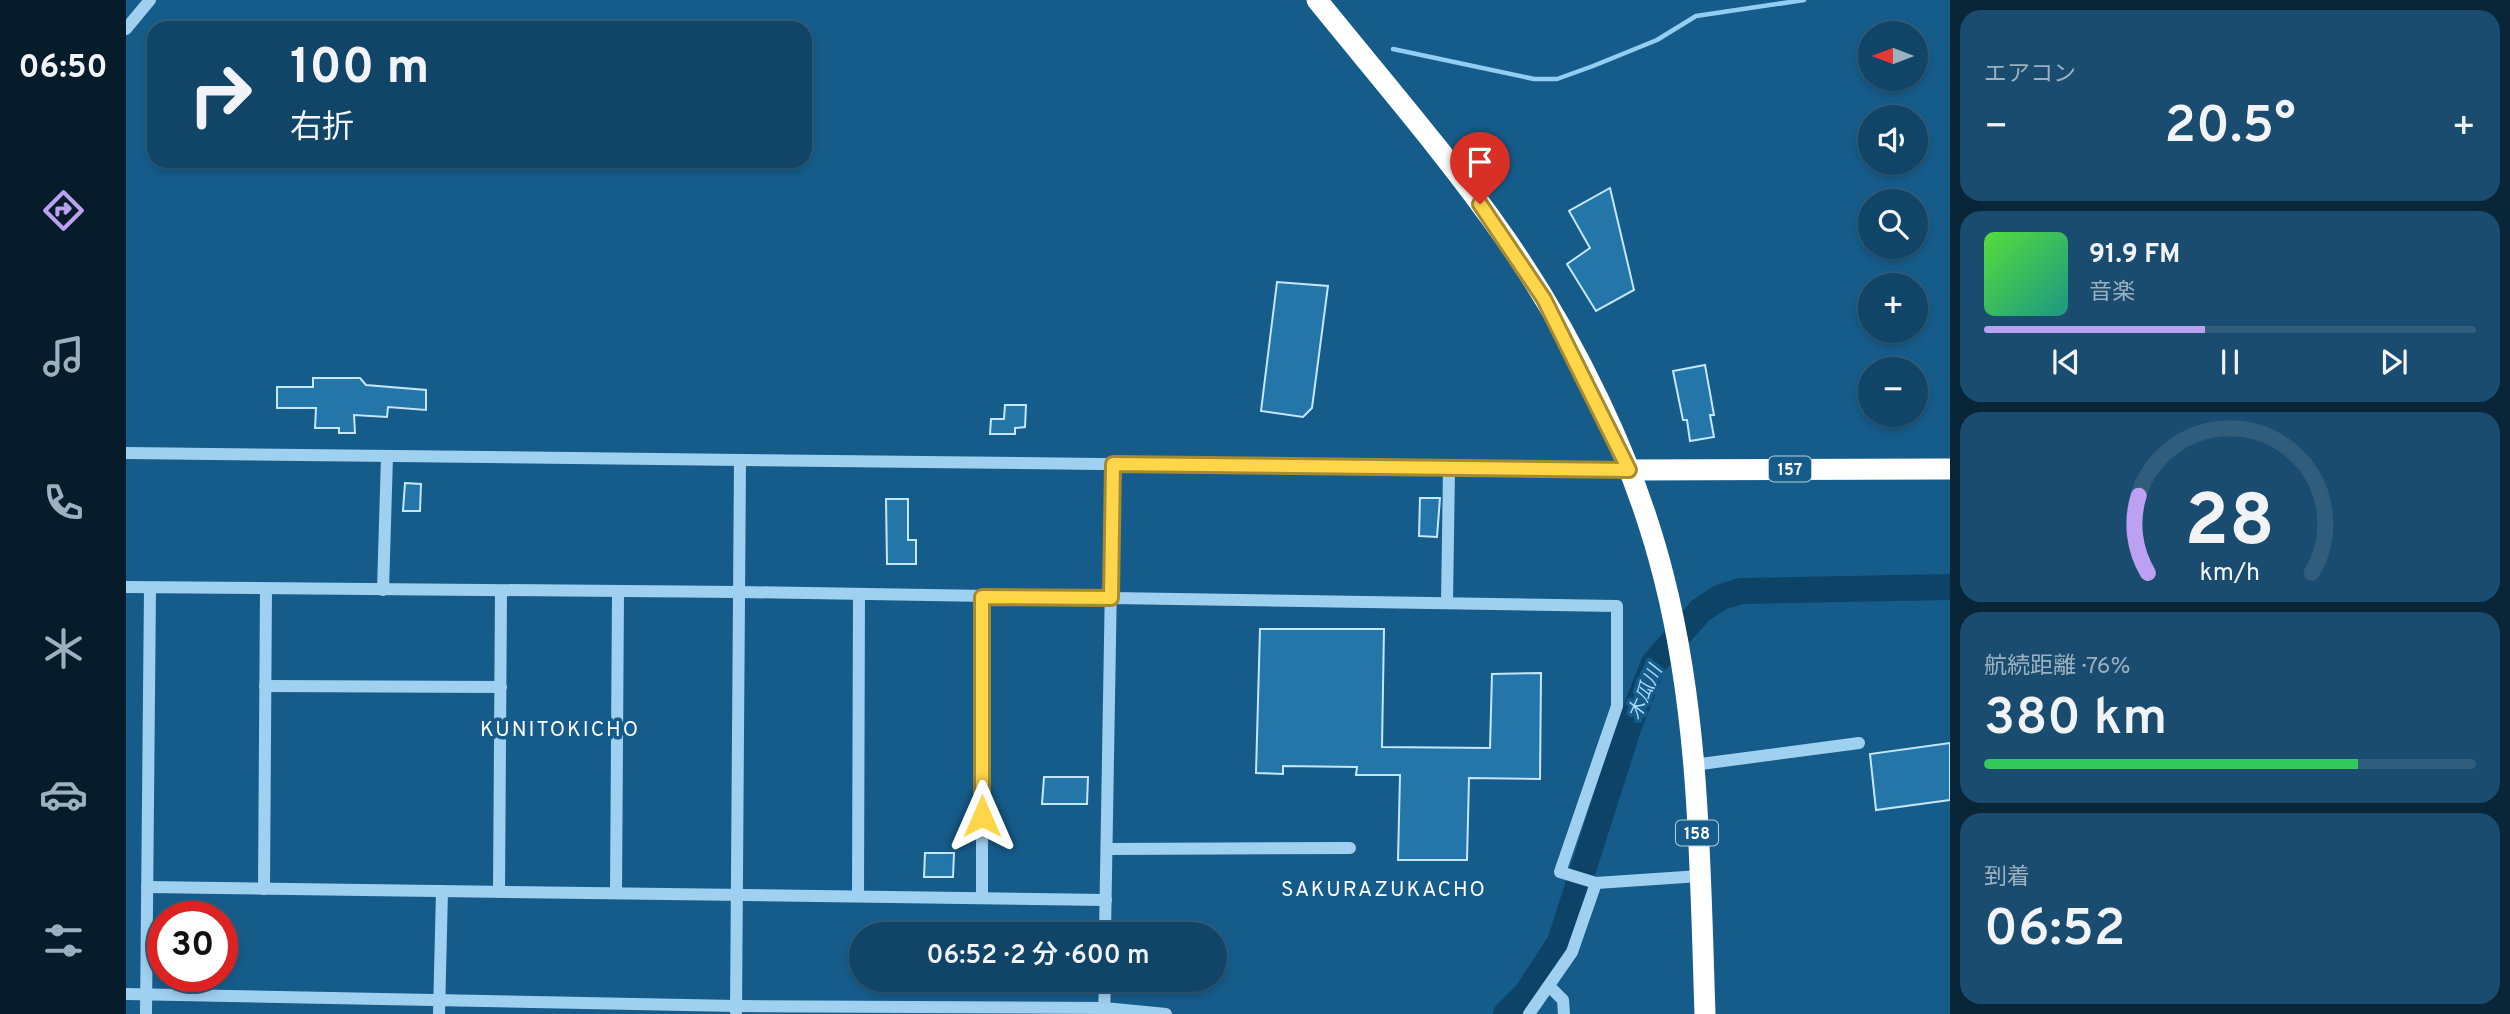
<!DOCTYPE html>
<html lang="ja">
<head>
<meta charset="utf-8">
<style>
  :root { --surface:#104568; --page:#194c6e; --text:#f1f3f6; --muted:#9cb1c0; --line:#305d7c; --accent:#bca0f2 }
  body { margin:0; font-family:Overpass,"Noto Sans JP",sans-serif; background:var(--page); color:var(--text); height:100vh; display:flex; flex-direction:column; font-size:26px; white-space:nowrap }
  * { box-sizing:border-box; margin:0 }
  p { font-size:23px; color:var(--muted) }
  .icon { flex:none; width:38px; height:38px; fill:none; stroke:currentColor; stroke-width:2; stroke-linecap:round; stroke-linejoin:round }
  .map { position:relative; flex:1; overflow:hidden }
  .details { display:flex; flex-direction:column; gap:10px; padding:10px; background:#092639; width:560px }
  .details>* { flex:none }
  .hud { position:absolute; left:21px; top:21px; width:665px; height:147px; border-radius:21px; box-shadow:0 4px 10px #0003,0 0 0 2px var(--line); background:#104568; color:var(--text); overflow:hidden }
  .needle { width:46px; rotate:270deg }
  .tools { position:absolute; left:1732px; top:21px; display:grid; gap:14px }
  .tools a { display:grid; place-items:center; width:70px; height:70px; border-radius:50%; background:var(--surface); box-shadow:0 4px 10px #0003,0 0 0 2px var(--line); font-size:35px }
  .speed { position:absolute; left:21px; top:901px; display:flex; gap:14px; font-size:35px; font-weight:700; text-align:center }
  .speed>* { display:grid; place-content:center; width:91px; height:91px; border-radius:50%; background:var(--surface); box-shadow:0 4px 10px #0003,0 0 0 2px var(--line); line-height:1 }
  .speed .limit { border:10px solid #d22; background:#fff; color:#111 }
  .pin { position:absolute; display:grid; place-items:center; width:60px; height:60px; color:#fff; margin:-72px -30px; border-radius:50% 50% 50% 0; rotate:-45deg; box-shadow:0 0 7px #0007 }
  .pin .icon { rotate:45deg }
  .me { position:absolute; width:77px; margin:-38px; rotate:0deg; stroke-linejoin:round; filter:drop-shadow(0 0 5px #0008) }
  .turn { display:flex; align-items:center; gap:24px; height:147px; padding:0 28px; font-size:32px }
  .turn .icon { width:91px; height:91px; stroke-width:2.5 }
  .turn b { display:block; font-size:49px; line-height:60px }
  .big { font-size:52px; font-weight:600; line-height:1.1 }
  .details .widget { flex:1; display:flex; flex-direction:column; justify-content:center; gap:10px; min-width:0; padding:0 24px; border-radius:21px; background:var(--page) }
  .details .dial { align-items:center; gap:0 }
  .dial svg { height:182px; overflow:visible; fill:none; stroke:var(--line); stroke-width:7; stroke-linecap:round; text-anchor:middle }
  .dial text { fill:var(--text); stroke:none }
  .song { display:flex; align-items:center; gap:21px }
  .cover { width:84px; height:84px; border-radius:10px; background:linear-gradient(135deg,hsl(110 70% 55%),hsl(170 70% 35%)) }
  .played { height:7px; border-radius:4px; background:linear-gradient(90deg,var(--accent) 45%,var(--line) 45%) }
  .keys { display:flex; justify-content:space-around; direction:ltr }
  .heat { display:flex; justify-content:space-between; align-items:center; font-size:38px; direction:ltr }
  .charge { height:10px; border-radius:5px; background:linear-gradient(90deg,#34c759 76%,var(--line) 0) }
  .trip { position:absolute; left:723px; top:922px; width:378px; height:70px; border-radius:35px; background:var(--surface); box-shadow:0 4px 10px #0003,0 0 0 2px var(--line); font-weight:600; line-height:70px; text-align:center }
  main { display:flex; flex:1; min-height:0 }
  .tabs { display:flex; flex-direction:column; width:126px; justify-content:space-around; align-items:center; background:#061c2a; color:var(--muted) }
  .tabs .icon { width:49px; height:49px }
  .tabs .on { color:var(--accent) }
  .tabs b { font-size:32px; color:var(--text) }
  .map>svg:first-child { display:block }
</style>
</head>
<body>
<main>
<nav class="tabs">
<b>06:50</b>
<svg class="icon on" aria-label="directions" viewBox="0 0 24 24"><path d="M12 3l9 9-9 9-9-9zM9 14v-3h6M13 9l2 2-2 2"/></svg>
<svg class="icon" aria-label="music" viewBox="0 0 24 24"><path d="M9 18V5l10-2v13"/><circle cx="6" cy="18" r="3"/><circle cx="16" cy="16" r="3"/></svg>
<svg class="icon" aria-label="phone" viewBox="0 0 24 24"><path d="M5 4h4l2 5-3 2q2 4 5 5l2-3 5 2v4C11 20 4 13 5 4z"/></svg>
<svg class="icon" aria-label="climate" viewBox="0 0 24 24"><path d="M12 3v18M4 7l16 10M4 17L20 7"/></svg>
<svg class="icon" aria-label="car" viewBox="0 0 24 24"><path d="M5 17H2v-5l4-1 3-4h7l3 4 3 1v5h-3M9 17h6M6 11h13"/><circle cx="7" cy="17" r="2"/><circle cx="17" cy="17" r="2"/></svg>
<svg class="icon" aria-label="filters" viewBox="0 0 24 24"><path d="M4 7h16M4 17h16"/><circle cx="9" cy="7" r="2"/><circle cx="15" cy="17" r="2"/></svg>
</nav>
<div class="map">
<svg width="1824" height="1014" viewBox="0 0 1824 1014">
  <rect width="100%" height="100%" fill="#165c8b"/>
  <g fill="none" stroke-linecap="round" stroke-linejoin="round">
    <!-- stream -->
    <path stroke="#91cef2" stroke-width="4.5" d="M1267,49L1408,79H1431L1467,66L1531,40L1570,16L1678,0"/>
    <!-- river -->
    <path stroke="#0e4368" stroke-width="26" d="M1380,1014L1401,993L1434,942L1503,726L1528,663L1575,610L1595,597L1615,591L1824,587"/>
  </g>
  <!-- building -->
  <g fill="#2476a9" stroke="#c5e6fb" stroke-width="2">
    <path d="M1484,188L1508,290L1470,311L1441,264L1464,248L1443,211Z"/>
    <path d="M1151,282L1202,286L1186,408L1177,417L1135,411Z"/>
    <path d="M1579,365L1588,415H1584L1588,437L1564,441L1561,420H1557L1547,371Z"/>
    <path d="M187,378H234L240,385L300,390V410L262,407L261,417L228,415L229,433H213V428H189L190,408H151V387H187Z"/>
    <path d="M879,405H900L899,427L889,428V434H864L865,419H878Z"/>
    <path d="M279,483L295,484L294,511H277Z"/>
    <path d="M1294,498H1314L1311,537L1293,536Z"/>
    <path d="M760,499H782V540H790V564H761Z"/>
    <path d="M1134,629H1258L1256,747L1364,748L1366,674L1415,673L1414,779L1343,778L1341,860H1272L1274,775H1230L1231,767L1157,766V774L1130,773Z"/>
    <path d="M1824,743V800L1750,810L1744,754Z"/>
    <path d="M918,777H962L961,804H916Z"/>
    <path d="M799,853H828L827,877H798Z"/>
  </g>
  <g fill="none" stroke-linecap="round" stroke-linejoin="round">
    <!-- minor -->
    <g stroke="#9fd0ef" stroke-width="12">
      <path d="M0,29L24,0"/>
      <path d="M0,453L1504,470"/>
      <path d="M0,587L613,592L1491,606V706L1434,872L1470,883L1574,876"/>
      <path d="M257,590L261,456"/>
      <path d="M856,597V898"/>
      <path d="M1321,603L1323,468"/>
      <path d="M139,686L375,687"/>
      <path d="M1567,765L1733,743"/>
      <path d="M981,849L1224,848"/>
      <path d="M21,887L980,900"/>
      <path d="M138,889L140,589"/>
      <path d="M373,892L375,592"/>
      <path d="M490,893L492,592"/>
      <path d="M732,896L733,595"/>
      <path d="M979,934L987,464"/>
      <path d="M1424,987L1437,1000L1438,1014"/>
      <path d="M0,994L610,1006L978,1008L1040,1014"/>
      <path d="M610,1012L614,460"/>
      <path d="M20,1014L24,588"/>
      <path d="M313,1014L316,891"/>
      <path d="M978,1014L979,980"/>
      <path d="M1403,1014L1446,952L1470,883"/>
    </g>
    <!-- highway -->
    <g stroke="#fff" stroke-width="21">
      <path d="M1191,0C1254,78 1321,155 1379,238C1448,337 1509,461 1538,578C1574,719 1574,869 1579,1014"/>
      <path d="M1504,470L1824,469"/>
    </g>
  </g>
  <g fill="none" stroke-linecap="round" stroke-linejoin="round">
    <!-- route casing -->
    <g stroke="#a68a30" stroke-width="18">
      <path id="route" d="M856,816V597L985,598L987,464L1503,470L1418,299L1354,204"/>
    </g>
    <!-- route -->
    <use href="#route" stroke="#ffd54a" stroke-width="12"/>
  </g>
  <g text-anchor="middle" stroke-width="7" stroke-linejoin="round" paint-order="stroke">
    <!-- shield labels -->
    <g fill="#165c8b" stroke="#b9cedc" stroke-width="2">
      <rect x="1643" y="456.5" width="42" height="25" rx="5"/>
      <rect x="1550" y="820.5" width="42" height="25" rx="5"/>
    </g>
    <g font-size="16" font-weight="bold" fill="#fff">
      <text x="1664" y="475">157</text>
      <text x="1571" y="839">158</text>
    </g>
    <!-- water labels -->
    <g font-size="19" font-style="italic" fill="#aadaf6" stroke="#165c8b">
      <text transform="translate(1518 692) rotate(-66)" y="7">木瓜川</text>
    </g>
    <!-- quarter labels -->
    <g font-size="21" letter-spacing="2" fill="#fff" stroke="#165c8b">
      <text x="434" y="736">KUNITOKICHO</text>
      <text x="1258" y="896">SAKURAZUKACHO</text>
    </g>
  </g>
</svg>
<div class="tools">
<a><svg class="needle" viewBox="-14 -14 28 28"><path d="M0-13l5 13h-10z" fill="#e53935"/><path d="M0 13l5-13h-10z" fill="#9cb1c0"/></svg></a>
<a><svg class="icon" aria-label="sound" viewBox="0 0 24 24"><path d="M4 9h4l5-4v14l-5-4H4zM17 9q2 3 0 6"/></svg></a>
<a><svg class="icon" aria-label="search" viewBox="0 0 24 24"><circle cx="10" cy="10" r="6"/><path d="M15 15l6 6"/></svg></a>
<a>+</a>
<a>−</a>
</div>
<div class="speed"><div class="limit">30</div></div>
<div class="pin" style="left:1354px;top:204px;background:#d93025"><svg class="icon" aria-label="arrive" viewBox="0 0 24 24"><path d="M6 21V4h12l-3 4 3 4H6"/></svg></div>
<svg class="me" style="left:856px;top:816px" viewBox="-20 -20 40 40"><path d="M0-17L14 15 0 8-14 15z" fill="#ffd54a" stroke="#fff" stroke-width="4"/></svg>
<div class="trip">06:52 · 2 分 · 600 m</div>
<div class="hud">
<div class="turn"><svg class="icon" aria-label="right" viewBox="0 0 24 24"><path d="M7 20v-9h11M14 6l5 5-5 5"/></svg><div><b>100 m</b>右折</div></div>
</div>
</div>
<section class="details">
<div class="widget"><p>エアコン</p>
<div class="heat"><a>−</a><b class="big">20.5°</b><a>+</a></div>
</div>
<div class="widget">
<div class="song"><i class="cover"></i><div><b>91.9 FM</b><p>音楽</p></div></div>
<div class="played"></div>
<div class="keys"><svg class="icon" aria-label="previous" viewBox="0 0 24 24"><path d="M18 5L8 12l10 7zM5 5v14"/></svg><svg class="icon" aria-label="pause" viewBox="0 0 24 24"><path d="M8 5v14M16 5v14"/></svg><svg class="icon" aria-label="next" viewBox="0 0 24 24"><path d="M6 5l10 7-10 7zM19 5v14"/></svg></div>
</div>
<div class="widget dial"><svg viewBox="0 0 100 80">
<path d="M14 69A42 42 0 1 1 86 69"/>
<path d="M14 69A42 42 0 0 1 10 35" stroke="#bca0f2"/>
<text x="50" y="56" font-size="32" font-weight="700">28</text>
<text x="50" y="72" font-size="11">km/h</text>
</svg></div>
<div class="widget"><p>航続距離 · 76%</p><b class="big">380 km</b><div class="charge"></div></div>
<div class="widget"><p>到着</p><b class="big">06:52</b></div>
</section>
</main>
</body>
</html>
